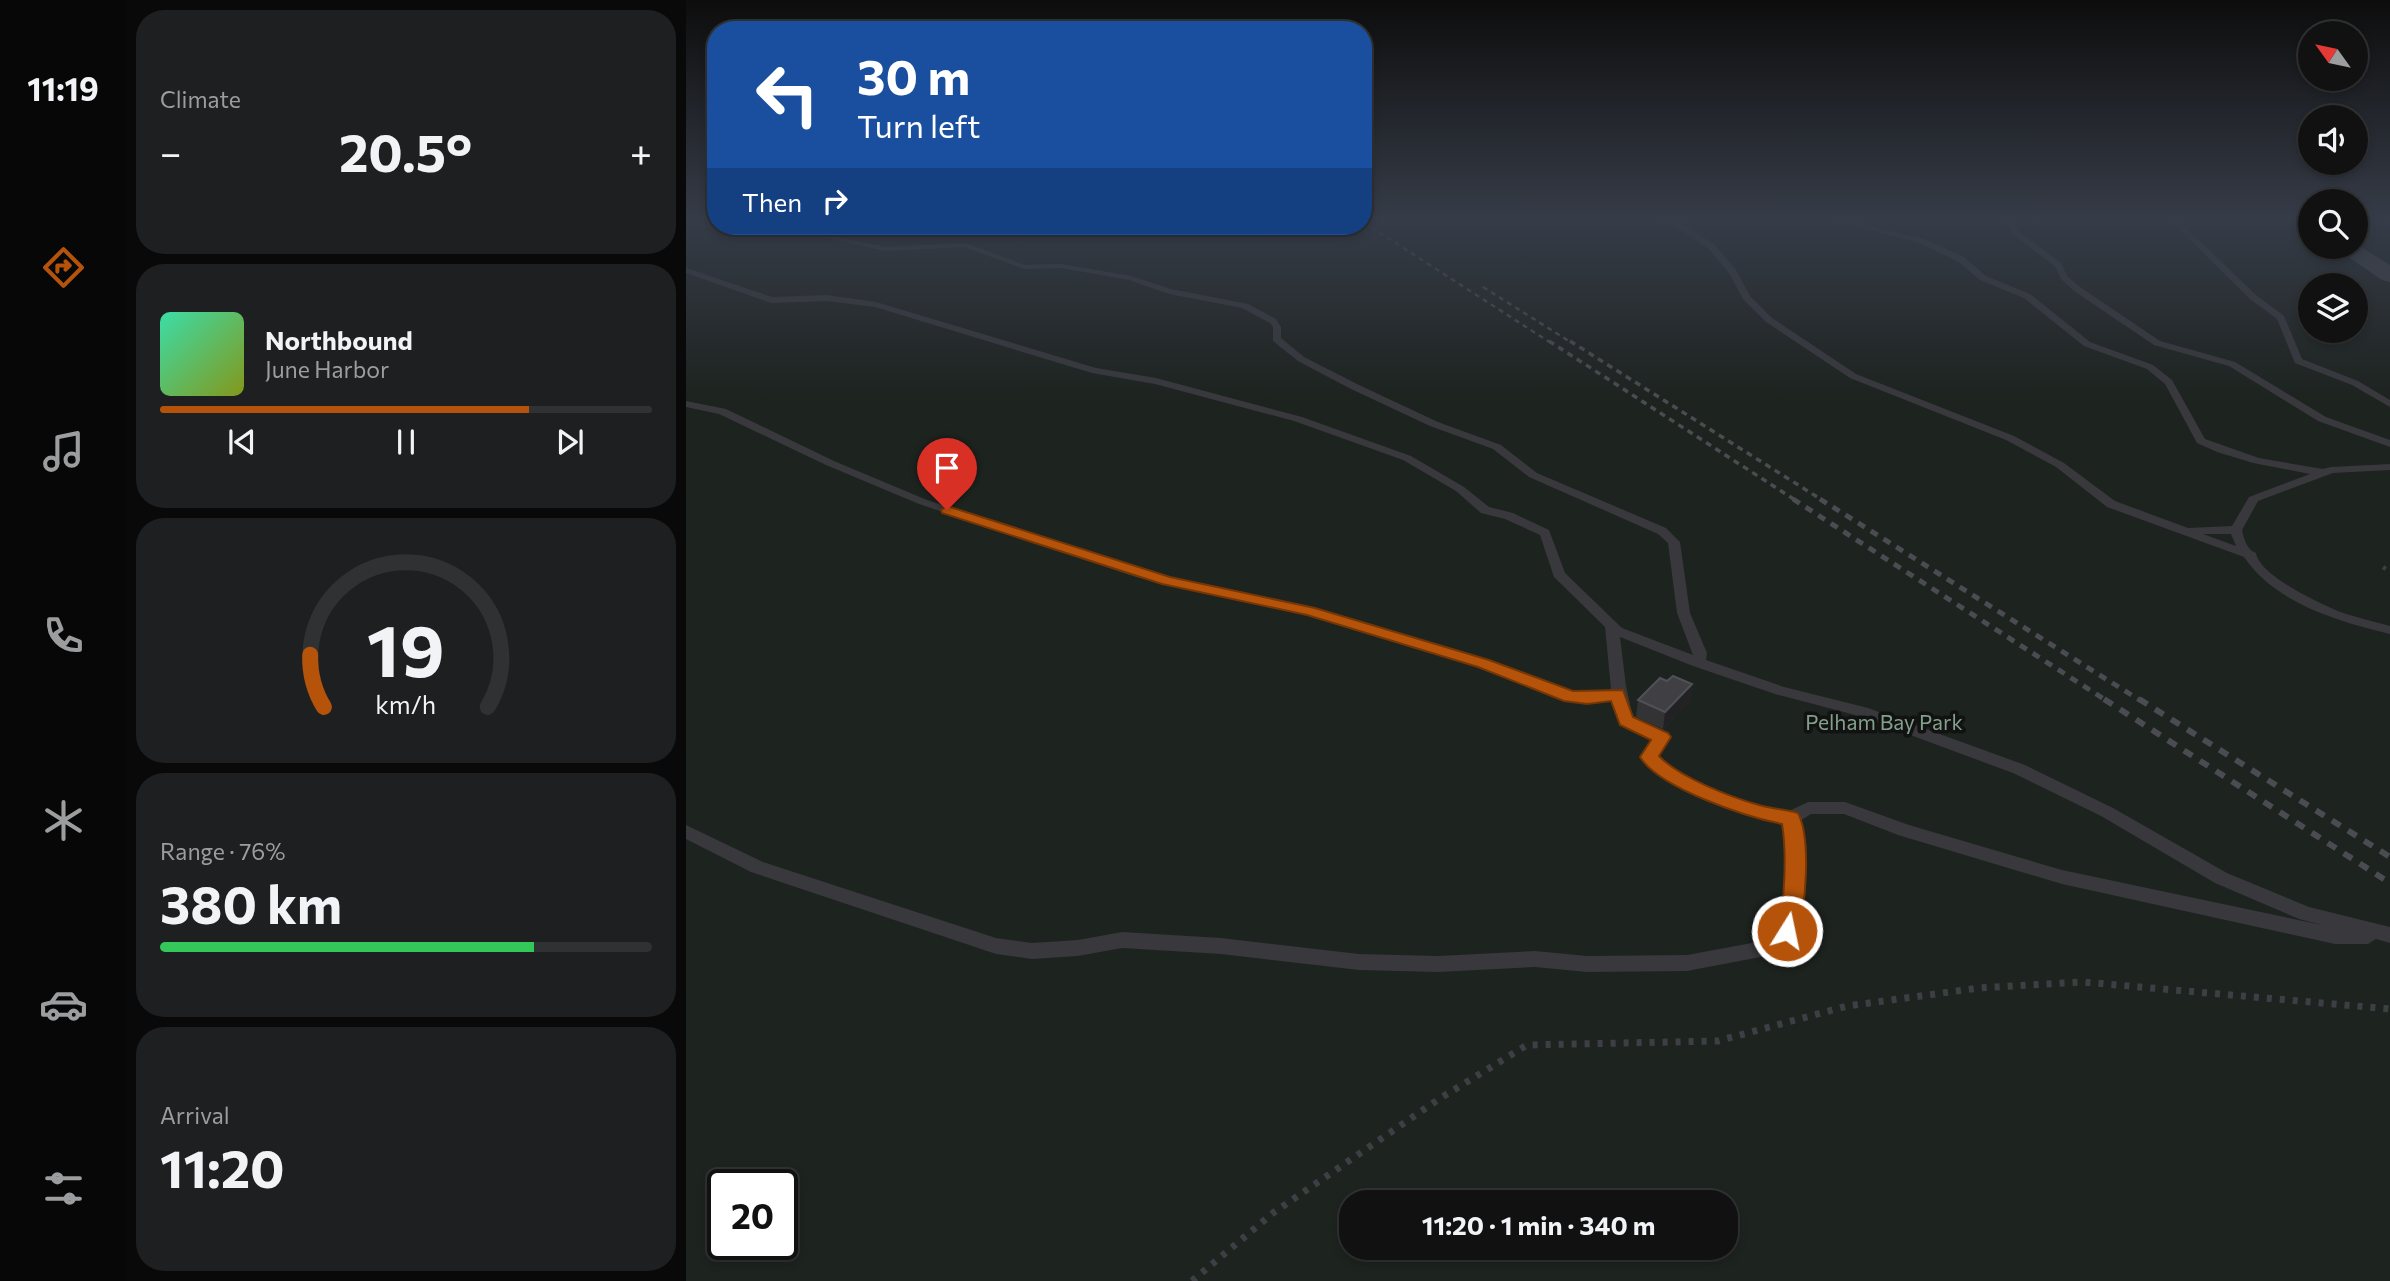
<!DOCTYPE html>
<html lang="en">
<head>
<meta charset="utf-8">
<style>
  :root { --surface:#111112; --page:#1e1f20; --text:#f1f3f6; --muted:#9c9d9f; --line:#303132; --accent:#b45309 }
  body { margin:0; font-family:Commissioner,sans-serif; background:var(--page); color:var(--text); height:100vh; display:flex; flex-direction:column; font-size:26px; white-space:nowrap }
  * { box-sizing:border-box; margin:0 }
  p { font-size:23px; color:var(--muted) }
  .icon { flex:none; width:38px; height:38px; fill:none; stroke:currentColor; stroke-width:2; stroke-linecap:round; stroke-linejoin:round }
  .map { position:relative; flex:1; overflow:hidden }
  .drawer { display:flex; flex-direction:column; gap:10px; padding:10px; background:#09090a; width:560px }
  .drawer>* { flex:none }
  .banner { position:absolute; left:21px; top:21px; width:665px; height:214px; border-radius:28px; box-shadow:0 4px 10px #0003,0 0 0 2px var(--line); background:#1a4fa0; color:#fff; overflow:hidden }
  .needle { width:46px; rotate:303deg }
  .controls { position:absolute; left:1612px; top:21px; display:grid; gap:14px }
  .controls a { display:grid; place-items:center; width:70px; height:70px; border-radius:50%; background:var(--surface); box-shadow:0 4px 10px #0003,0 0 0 2px var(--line); font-size:35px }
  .speed { position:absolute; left:21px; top:1169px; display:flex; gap:14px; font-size:35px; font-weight:700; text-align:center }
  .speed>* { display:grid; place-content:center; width:91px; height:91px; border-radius:50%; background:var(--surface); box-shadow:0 4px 10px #0003,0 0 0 2px var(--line); line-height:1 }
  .speed .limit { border:4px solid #111; border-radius:10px; background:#fff; color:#111 }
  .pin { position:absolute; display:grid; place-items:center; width:60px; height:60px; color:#fff; margin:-72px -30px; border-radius:50% 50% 50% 0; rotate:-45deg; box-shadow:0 0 7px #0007 }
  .pin .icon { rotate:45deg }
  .me { position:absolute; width:77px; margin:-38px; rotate:10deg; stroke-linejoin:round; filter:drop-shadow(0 0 5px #0008) }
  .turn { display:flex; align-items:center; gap:24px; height:147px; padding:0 35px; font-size:32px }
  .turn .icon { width:91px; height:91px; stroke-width:2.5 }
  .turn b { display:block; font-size:49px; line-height:60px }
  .then { display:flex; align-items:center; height:66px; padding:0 35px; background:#0003; gap:14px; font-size:26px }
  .big { font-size:52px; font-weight:700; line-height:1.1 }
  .drawer .card { flex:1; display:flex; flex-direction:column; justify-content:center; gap:10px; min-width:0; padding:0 24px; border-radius:28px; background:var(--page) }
  .drawer .dial { align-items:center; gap:0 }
  .dial svg { height:182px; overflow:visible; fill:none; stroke:var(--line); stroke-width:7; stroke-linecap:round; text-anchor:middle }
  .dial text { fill:var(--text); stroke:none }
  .song { display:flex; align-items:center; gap:21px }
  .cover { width:84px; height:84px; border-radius:10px; background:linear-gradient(135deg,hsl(160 70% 55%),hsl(70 70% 35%)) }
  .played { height:7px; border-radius:4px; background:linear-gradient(90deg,var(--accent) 75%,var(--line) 75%) }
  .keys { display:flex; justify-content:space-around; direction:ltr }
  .heat { display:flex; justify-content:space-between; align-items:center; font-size:38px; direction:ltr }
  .charge { height:10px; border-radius:5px; background:linear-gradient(90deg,#34c759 76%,var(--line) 0) }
  .trip { position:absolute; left:653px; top:1190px; width:399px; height:70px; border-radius:28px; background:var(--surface); box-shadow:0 4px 10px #0003,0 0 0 2px var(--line); font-weight:700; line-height:70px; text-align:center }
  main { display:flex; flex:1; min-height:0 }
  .menu { display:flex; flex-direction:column; width:126px; justify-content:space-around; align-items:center; background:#070707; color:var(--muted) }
  .menu .icon { width:49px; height:49px }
  .menu .selected { color:var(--accent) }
  .menu b { font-size:32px; color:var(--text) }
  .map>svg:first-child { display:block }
</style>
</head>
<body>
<main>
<nav class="menu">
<b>11:19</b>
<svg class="icon selected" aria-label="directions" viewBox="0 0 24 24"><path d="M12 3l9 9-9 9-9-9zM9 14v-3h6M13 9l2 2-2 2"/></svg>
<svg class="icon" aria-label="music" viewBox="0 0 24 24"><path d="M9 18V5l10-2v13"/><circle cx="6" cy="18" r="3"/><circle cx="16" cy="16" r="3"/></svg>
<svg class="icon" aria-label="phone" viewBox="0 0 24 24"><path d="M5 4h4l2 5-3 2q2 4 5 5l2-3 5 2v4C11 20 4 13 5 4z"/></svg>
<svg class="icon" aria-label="climate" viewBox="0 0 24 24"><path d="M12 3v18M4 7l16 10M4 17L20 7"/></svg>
<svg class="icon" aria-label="car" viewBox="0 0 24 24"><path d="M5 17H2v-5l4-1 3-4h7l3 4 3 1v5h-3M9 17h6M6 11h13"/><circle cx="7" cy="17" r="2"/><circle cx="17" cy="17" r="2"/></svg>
<svg class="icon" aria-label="filters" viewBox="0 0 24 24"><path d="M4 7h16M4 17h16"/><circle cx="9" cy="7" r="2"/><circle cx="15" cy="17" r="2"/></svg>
</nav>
<section class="drawer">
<div class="card"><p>Climate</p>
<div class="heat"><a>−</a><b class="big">20.5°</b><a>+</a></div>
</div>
<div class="card">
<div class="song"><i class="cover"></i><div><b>Northbound</b><p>June Harbor</p></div></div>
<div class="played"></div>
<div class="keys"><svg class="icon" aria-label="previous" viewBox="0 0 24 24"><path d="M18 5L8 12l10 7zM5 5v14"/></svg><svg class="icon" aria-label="pause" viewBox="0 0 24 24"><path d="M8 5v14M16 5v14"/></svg><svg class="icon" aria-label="next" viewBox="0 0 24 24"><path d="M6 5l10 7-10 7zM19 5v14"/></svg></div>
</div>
<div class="card dial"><svg viewBox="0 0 100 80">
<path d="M14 69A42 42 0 1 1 86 69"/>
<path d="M14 69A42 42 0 0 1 8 46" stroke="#b45309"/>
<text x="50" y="56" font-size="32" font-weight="700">19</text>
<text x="50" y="72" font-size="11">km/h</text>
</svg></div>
<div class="card"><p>Range · 76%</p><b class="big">380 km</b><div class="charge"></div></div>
<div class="card"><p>Arrival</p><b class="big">11:20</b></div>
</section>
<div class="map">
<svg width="1704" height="1281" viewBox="0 0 1704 1281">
  <rect width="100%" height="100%" fill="#171718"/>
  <!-- green -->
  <path fill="#1d231f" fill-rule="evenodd" d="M0,219H30V226H677V219H1624V247H1670V219H1704V1281H0ZM1624,285H1670V331H1624ZM37,1185H96V1244H37ZM665,1202H1040V1248H665Z"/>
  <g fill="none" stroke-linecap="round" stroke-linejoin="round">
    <!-- path-far1 -->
    <path stroke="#3e3f44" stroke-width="4.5" stroke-dasharray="3.5 5" stroke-linecap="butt" d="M1697,567L1704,572"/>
    <!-- path -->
    <path stroke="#3e3f44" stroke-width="7" stroke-dasharray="5 8" stroke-linecap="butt" d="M506,1281L587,1213L753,1099L841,1045L1032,1041L1161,1006L1293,988L1397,982L1704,1009"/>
    <!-- lane -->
    <g fill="#38383d" fill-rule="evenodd">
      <path d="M971,219H982L998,224L1029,245L1050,270L1064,296L1086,318L1170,374L1328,436L1378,463L1429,501L1502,528L1546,526L1563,497L1624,474L1567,463L1531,452L1511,443L1479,384L1461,369L1398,346L1338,298L1294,280L1273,262L1233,243L1142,219H1155L1239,239L1279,258L1300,276L1344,294L1404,342L1467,365L1486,380L1519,439L1573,458L1637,469L1645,467L1704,464V470L1647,473L1572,501L1556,530C1558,539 1561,550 1570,553C1573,575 1631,602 1652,611C1668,617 1687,621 1704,626V634C1652,621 1590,604 1558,557L1421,507L1370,467L1320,440L1164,378L1080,322L1057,299L1043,273L1023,249L992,228ZM1517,534H1545L1550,546Z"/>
      <path d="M1319,219H1327L1332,231L1375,263L1381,276L1394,287L1474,341L1549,362L1640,417L1704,440V447L1632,421L1543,366L1468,345L1388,291L1375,279L1369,266L1326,234Z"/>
      <path d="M1483,219H1491L1570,295L1598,316L1616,359L1672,381L1704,400V407L1666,385L1609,363L1591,319L1564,299Z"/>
      <path d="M88,226H101L199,247L280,243L339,265L375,264L445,276L485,289L562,304L590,319L595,327V338L618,357L673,385L752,422L815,445L851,473L980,528L994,542L1004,613L1021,653L1020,660L1098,687L1182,708L1339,765L1427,808L1541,873L1623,907L1704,927V943L1690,939L1682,944H1649L1376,884L1212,835L1158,814H1125L1114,821C1121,868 1121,912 1095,953L1001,971L901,972L849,967L752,972L673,970L535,954L436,948L392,956L346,959L310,954L65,872L0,839V825L77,862L310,938L346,943L392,940L436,932L535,938L673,954L752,956L849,951L901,956L1001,955L1082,940C1105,906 1103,862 1097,823C1055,814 980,794 955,757L967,739L935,725L927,699L884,702L793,667L621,614L450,577L233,504L140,465L33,414L0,407V401L40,409L148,461L241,500L458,571L629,608L803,661L885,692L925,689L919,627L868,577L854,535L819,519L795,513L770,491L717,460L608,421L469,384L406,373L189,307L141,301L85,303L0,273V268L86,297L141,295L190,302L410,368L470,378L616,417L725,456L778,487L803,507L827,513L863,530L879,573L936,628L1007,655L991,613L982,543L972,534L843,477L807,449L744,426L665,389L612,361L587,341V327L584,323L556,308L483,294L443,280L375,268L338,269L279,247L199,251ZM934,637L1007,666L1089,694L1173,716L1327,773L1415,816L1529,883L1613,919L1636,925L1376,870L1223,825L1159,802H1122L1103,811C1056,802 1008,788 972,756L984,737L981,733L947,718L940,686Z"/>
    </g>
    <!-- secondary -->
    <g fill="#46464d" fill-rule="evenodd">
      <path d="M1605,219H1624V231Z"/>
      <path d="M1670,244L1704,265V282L1696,280L1648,247Z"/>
    </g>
    <!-- rail-far3 -->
    <g stroke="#4b4b52" stroke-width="2.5" stroke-dasharray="5 4.5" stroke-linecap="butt">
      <path d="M677,222L865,343"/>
      <path d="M797,287L886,343"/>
    </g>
    <!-- rail-far2 -->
    <g stroke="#4b4b52" stroke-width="3.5" stroke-dasharray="6 5" stroke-linecap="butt">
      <path d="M863,341L1109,500"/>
      <path d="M884,341L1136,500"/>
    </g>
    <!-- rail-far1 -->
    <g stroke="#4b4b52" stroke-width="5" stroke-dasharray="8 7" stroke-linecap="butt">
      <path d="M1107,499L1421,701"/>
      <path d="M1134,499L1455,701"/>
    </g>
    <!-- rail -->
    <g stroke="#4b4b52" stroke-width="6" stroke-dasharray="10 9" stroke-linecap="butt">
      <path d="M1418,699L1704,883"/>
      <path d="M1453,699L1704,857"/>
    </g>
  </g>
  <!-- wall -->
  <path fill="#333336" d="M981,681L1006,684L1004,701L977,729L950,717L952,700Z"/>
  <!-- shaded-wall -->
  <path fill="#222224" d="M1006,684L1004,701L977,729L979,712Z"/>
  <!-- building -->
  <path fill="#404044" stroke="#505156" stroke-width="2" d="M987,676L1006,684L979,712L952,700L974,678L981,681Z"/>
  <!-- sky -->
  <linearGradient id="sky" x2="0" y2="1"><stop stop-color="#0d0d0d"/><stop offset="0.55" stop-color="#363c48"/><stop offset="1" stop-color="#363c48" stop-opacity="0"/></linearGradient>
  <rect width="1704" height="398" fill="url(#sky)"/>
  <!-- route -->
  <path fill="#b45309" stroke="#753606" stroke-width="2" d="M261,506L484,577L629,608L803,660L887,691L937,690L947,717L982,733L985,737L973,756C993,777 1044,797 1073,805C1086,809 1099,809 1112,813C1125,837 1121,913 1109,937L1101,939L1094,937C1088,925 1096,911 1097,898C1099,874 1100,848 1096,824C1060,817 973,788 954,757L965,740L934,725L925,701L901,704L878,701L792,667L621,615L476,584L256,513L255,510Z"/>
  <g text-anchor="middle" stroke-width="7" stroke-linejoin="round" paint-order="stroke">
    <!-- park labels -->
    <g font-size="21" fill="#83a08c" stroke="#121213">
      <text x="1198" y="730">Pelham Bay Park</text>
    </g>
  </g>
</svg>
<div class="controls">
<a><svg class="needle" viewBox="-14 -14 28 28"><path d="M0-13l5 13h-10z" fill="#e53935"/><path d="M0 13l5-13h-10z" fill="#9c9d9f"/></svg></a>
<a><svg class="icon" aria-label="sound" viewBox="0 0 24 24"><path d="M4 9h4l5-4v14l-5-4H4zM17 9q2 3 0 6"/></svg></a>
<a><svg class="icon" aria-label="search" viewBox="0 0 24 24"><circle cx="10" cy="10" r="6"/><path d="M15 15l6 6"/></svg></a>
<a><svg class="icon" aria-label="layers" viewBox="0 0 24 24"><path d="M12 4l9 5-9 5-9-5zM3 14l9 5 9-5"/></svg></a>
</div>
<div class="speed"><div class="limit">20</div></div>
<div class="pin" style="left:261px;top:510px;background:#d93025"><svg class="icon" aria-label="arrive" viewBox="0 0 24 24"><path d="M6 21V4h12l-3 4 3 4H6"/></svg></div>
<svg class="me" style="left:1101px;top:931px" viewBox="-20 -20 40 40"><circle r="17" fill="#b45309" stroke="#fff" stroke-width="3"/><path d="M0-11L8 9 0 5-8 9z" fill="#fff"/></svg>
<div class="trip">11:20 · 1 min · 340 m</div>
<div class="banner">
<div class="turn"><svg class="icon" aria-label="left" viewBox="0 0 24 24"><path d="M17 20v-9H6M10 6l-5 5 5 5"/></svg><div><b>30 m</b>Turn left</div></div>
<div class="then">Then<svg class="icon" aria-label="right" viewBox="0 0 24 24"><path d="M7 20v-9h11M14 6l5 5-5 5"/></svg></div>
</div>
</div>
</main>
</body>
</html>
